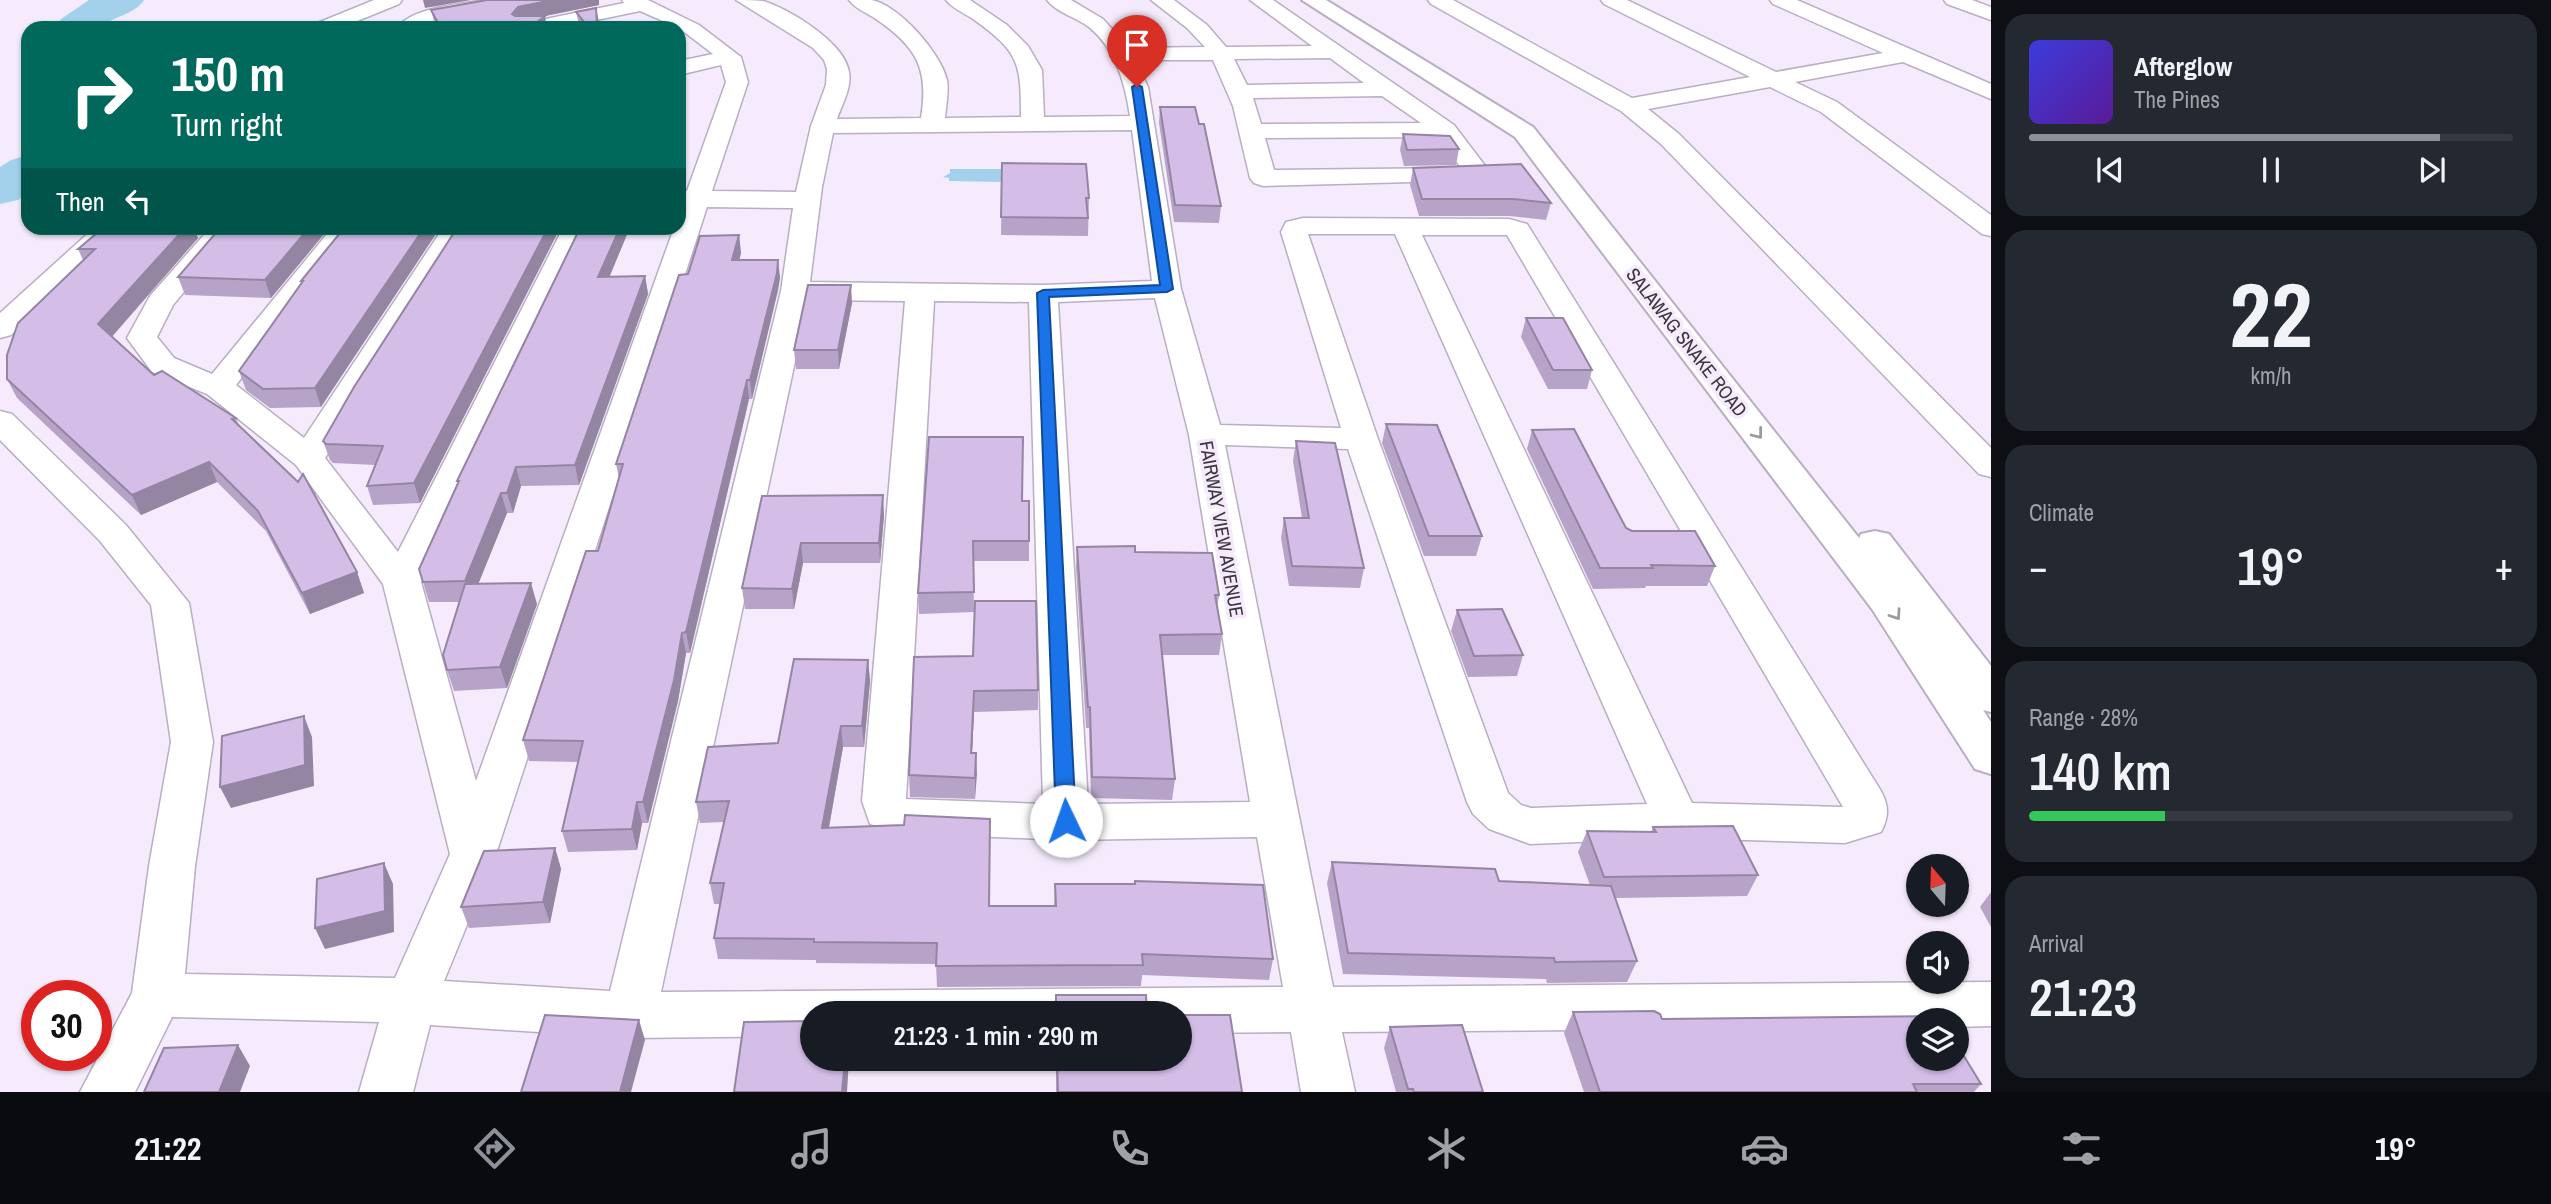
<!DOCTYPE html>
<html lang="en">
<head>
<meta charset="utf-8">
<style>
  :root { --surface:#171b24; --page:#242831; --text:#f1f3f6; --muted:#9ea1a6; --line:#363941; --accent:#8c9099 }
  body { margin:0; font-family:"Archivo Narrow",sans-serif; background:var(--page); color:var(--text); height:100vh; display:flex; flex-direction:column; font-size:26px; white-space:nowrap }
  * { box-sizing:border-box; margin:0 }
  p { font-size:23px; color:var(--muted) }
  .icon { flex:none; width:38px; height:38px; fill:none; stroke:currentColor; stroke-width:2; stroke-linecap:round; stroke-linejoin:round }
  .map { position:relative; flex:1; overflow:hidden }
  .panel { display:flex; flex-direction:column; gap:14px; padding:14px; background:#0d0f14; width:560px }
  .panel>* { flex:none }
  .hud { position:absolute; left:21px; top:21px; width:665px; height:214px; border-radius:21px; box-shadow:0 2px 5px #0004; background:#00695c; color:#fff; overflow:hidden }
  .needle { width:46px; rotate:341deg }
  .fabs { position:absolute; left:1906px; top:854px; display:grid; gap:14px }
  .fabs a { display:grid; place-items:center; width:63px; height:63px; border-radius:50%; background:var(--surface); box-shadow:0 2px 5px #0004; font-size:35px }
  .speed { position:absolute; left:21px; top:980px; display:flex; gap:14px; font-size:35px; font-weight:700; text-align:center }
  .speed>* { display:grid; place-content:center; width:91px; height:91px; border-radius:50%; background:var(--surface); box-shadow:0 2px 5px #0004; line-height:1 }
  .speed .limit { border:10px solid #d22; background:#fff; color:#111 }
  .pin { position:absolute; display:grid; place-items:center; width:60px; height:60px; color:#fff; margin:-72px -30px; border-radius:50% 50% 50% 0; rotate:-45deg; box-shadow:0 0 7px #0007 }
  .pin .icon { rotate:45deg }
  .me { position:absolute; width:77px; margin:-38px; rotate:357deg; stroke-linejoin:round; filter:drop-shadow(0 0 5px #0008) }
  .turn { display:flex; align-items:center; gap:24px; height:147px; padding:0 35px; font-size:32px }
  .turn .icon { width:91px; height:91px; stroke-width:2.5 }
  .turn b { display:block; font-size:49px; line-height:60px }
  .then { display:flex; align-items:center; height:66px; padding:0 35px; background:#0003; gap:14px; font-size:26px }
  .big { font-size:52px; font-weight:600; line-height:1.1 }
  .panel .tile { flex:1; display:flex; flex-direction:column; justify-content:center; gap:10px; min-width:0; padding:0 24px; border-radius:21px; background:var(--page) }
  .panel .dial { align-items:center; gap:0 }
  .dial b { font-size:91px; line-height:1 }
  .song { display:flex; align-items:center; gap:21px }
  .cover { width:84px; height:84px; border-radius:10px; background:linear-gradient(135deg,hsl(240 70% 55%),hsl(270 70% 35%)) }
  .played { height:7px; border-radius:4px; background:linear-gradient(90deg,var(--accent) 85%,var(--line) 85%) }
  .keys { display:flex; justify-content:space-around; direction:ltr }
  .heat { display:flex; justify-content:space-between; align-items:center; font-size:38px; direction:ltr }
  .charge { height:10px; border-radius:5px; background:linear-gradient(90deg,#34c759 28%,var(--line) 0) }
  .trip { position:absolute; left:800px; top:1001px; width:392px; height:70px; border-radius:35px; background:var(--surface); box-shadow:0 2px 5px #0004; font-weight:600; line-height:70px; text-align:center }
  .tabs { display:flex; height:112px; justify-content:space-around; align-items:center; background:#090b0e; color:var(--muted) }
  .tabs .icon { width:49px; height:49px }
  .tabs .active { color:var(--accent) }
  .tabs b { font-size:32px; color:var(--text) }
  main { display:flex; flex:1; min-height:0 }
  .map>svg:first-child { display:block }
</style>
</head>
<body>
<main>
<div class="map">
<svg width="1991" height="1092" viewBox="0 0 1991 1092">
  <rect width="100%" height="100%" fill="#f5ebfc"/>
  <!-- water -->
  <path fill="#a3d1ec" d="M950,169H1001V173L1006,174L1000,182L949,181V178L943,177L950,173Z"/>
  <g fill="none" stroke-linecap="round" stroke-linejoin="round">
    <!-- river -->
    <g fill="#a3d1ec" fill-rule="evenodd">
      <path d="M89,0H144C134,15 113,16 99,28H55L61,19Z"/>
      <path d="M28,155V192L18,200L0,204V167L11,160Z"/>
    </g>
    <!-- street casing -->
    <g stroke="#b9aec2" stroke-width="3">
      <g id="street">
        <path d="M374,0H402L399,4L340,28H312L315,24Z"/>
        <path d="M486,0H529L526,4L519,6L436,21L423,28H397C412,7 462,4 486,0Z"/>
        <path d="M622,0H648L699,25L741,57L748,82L712,191L796,192L811,126L826,85L827,69L824,60L813,48L736,0C745,0 755,0 763,1C790,9 845,43 849,72C852,88 842,104 837,119L921,118C929,69 917,47 876,19C867,13 856,9 849,0C856,0 864,0 871,0C898,4 941,53 947,80C949,92 946,105 945,118L1021,117C1021,62 1019,52 973,19C964,13 952,8 946,0H970L1007,25L1028,46L1042,70L1044,117L1130,116C1125,83 1116,49 1089,27C1076,17 1057,13 1047,0H1071L1103,19L1129,48L1205,47L1187,28L1151,0H1174L1207,25L1226,47L1312,46L1250,0H1273L1454,125L1492,175L1488,180L1263,186L1254,183L1250,178L1233,106L1213,60H1135L1148,87L1181,289L1220,425L1341,428L1281,232L1286,222L1303,218L1509,219L1527,224L1881,791C1889,806 1889,817 1881,832L1845,843L1677,838L1530,844L1489,829L1473,814L1467,802L1348,449L1225,445L1333,987L1991,982V1026L1956,1027V1020H1918V1027L1342,1032L1355,1092H1301L1291,1032L1180,1033V1013H812V1036L630,1038L430,1025L413,1092H359L379,1022L172,1017L135,1092H80L132,993L149,866L171,742L151,605L100,541L0,440V411L12,414L126,525L189,603L213,742L195,866L185,974L395,978L450,854L383,584L296,465L207,394L152,372L127,338L150,296L210,228H237L173,305L157,337L174,358L212,374L332,228H359L236,385L304,438L443,228H469L325,458L398,552L563,228H589L421,582L476,781L674,228H679L681,207H679V191H687L726,82L721,65L679,75V61L713,54L679,28L640,11L558,28H518L521,24L624,3ZM1330,58L1364,83L1247,85L1234,59ZM1382,96L1421,123L1261,124L1253,98ZM1132,130L1152,281L1043,285L810,282L822,187L833,133ZM1439,137L1461,168L1274,170L1265,138ZM707,207L793,208L781,291L610,991L444,981L496,854ZM1308,234H1395L1647,804L1531,808L1521,805L1508,793L1378,439ZM1422,235H1507L1843,807L1692,803ZM1155,298L1189,435L1250,802L1088,804L1058,302ZM808,300L905,301L862,801L870,824L903,833L1066,840L1257,837L1283,987L661,992ZM934,301L1029,302L1043,804L906,799Z"/>
        <path d="M1428,0H1453L1632,98L1750,77L1604,4L1601,0H1627L1776,72L1883,53L1773,4L1770,0H1797L1991,84V99L1903,62L1795,82L1837,102L1991,215V236L1982,234L1821,112L1770,87L1648,109L1679,134L1991,448V477L1979,474L1661,144L1621,111L1431,4Z"/>
        <path d="M1944,0H1972L1991,7V20L1947,4Z"/>
        <path d="M94,228H122L11,335L0,338V313Z"/>
      </g>
    </g>
    <!-- secondary casing -->
    <g stroke="#b9aec2" stroke-width="4">
      <path id="secondary" d="M1302,0H1326L1533,127L1859,538L1861,534L1875,531L1889,534L1991,666V712L1983,710L1991,722V774L1975,769L1872,609L1515,137Z"/>
    </g>
    <!-- street -->
    <use href="#street" fill="#fff" fill-rule="evenodd"/>
    <!-- secondary -->
    <use href="#secondary" fill="#fff" fill-rule="evenodd"/>
  </g>
  <!-- wall -->
  <g fill="#b6a3c7">
    <path d="M487,0H599V5L545,16L435,25L431,10Z"/>
    <path d="M596,8L599,28H580L576,12Z"/>
    <path d="M1160,107L1199,124L1221,206L1219,223L1174,222L1159,123Z"/>
    <path d="M1403,134L1459,149L1456,165L1404,166L1400,150Z"/>
    <path d="M1002,163L1089,198L1088,236L1001,235Z"/>
    <path d="M1413,168L1551,203L1546,220L1509,216H1419L1410,185Z"/>
    <path d="M220,228H329L271,298L185,295L178,277Z"/>
    <path d="M344,228L321,407L270,408L246,390L239,371L301,283V281Z"/>
    <path d="M557,228L558,232L420,503L373,505L367,486L375,465L333,463L330,460L323,441Z"/>
    <path d="M628,232L609,277L645,276L648,294L579,485L521,486L513,513H507L478,584L537,604L507,688L454,691L447,670L459,602H429L423,582L458,484L457,481Z"/>
    <path d="M739,235L741,253L739,260L780,277L778,290L752,399H749L690,653H686L678,701L648,823H642L637,850L568,852L562,831L578,762L529,761L523,740L598,551L619,479L616,464L688,274Z"/>
    <path d="M198,238L112,337L154,375L236,418L239,426L357,572L364,593L310,614L266,531L217,482L141,515L17,398L7,379L83,260L78,249Z"/>
    <path d="M852,303L839,369H796L794,350Z"/>
    <path d="M1526,318L1592,370L1587,389H1548L1521,337Z"/>
    <path d="M1386,424L1482,536L1476,556H1424L1382,443Z"/>
    <path d="M1532,430L1626,528L1715,566L1707,586H1646L1645,588L1593,589L1527,449Z"/>
    <path d="M929,437L1022,501H1029V561H973L974,612L919,614L918,593Z"/>
    <path d="M1296,441L1364,568L1360,588L1289,586L1281,538L1284,518H1302L1293,461Z"/>
    <path d="M762,496L884,515L880,563H803L794,609H745L742,588Z"/>
    <path d="M1077,547L1135,552L1219,595L1217,609L1222,634L1219,655H1162L1175,779L1172,800L1091,798L1089,728H1086L1076,567Z"/>
    <path d="M1457,610L1523,655L1517,676L1468,677L1451,631Z"/>
    <path d="M914,657L1038,690V710L974,712L972,753H976L975,799L910,797L909,775Z"/>
    <path d="M868,660L870,681L864,747H843L829,828L989,906H1054L1055,884L1273,959L1269,980L1142,975L1141,986L937,987L936,964L816,963V960L718,959L714,938L720,904H714L710,883L724,822L700,823L696,802L778,743Z"/>
    <path d="M1653,827L1758,875L1747,896L1615,898L1637,961L1627,982L1547,983L1546,979L1343,974L1327,883L1332,862L1499,881L1590,885L1578,852L1587,831L1651,832Z"/>
    <path d="M555,848L561,869L550,923L469,928L461,907Z"/>
    <path d="M1991,892V927L1980,907Z"/>
    <path d="M1573,1012L1662,1019L1981,1084L1974,1092H1584L1564,1033Z"/>
    <path d="M1390,1027L1483,1092H1396L1384,1048Z"/>
    <path d="M1056,1059H1180L1242,1092H1056Z"/>
  </g>
  <!-- shaded-wall -->
  <g fill="#9485a2">
    <path d="M423,0H471L425,8Z"/>
    <path d="M553,0H599V5L545,16L547,28H529L512,14L518,7Z"/>
    <path d="M596,8L599,22V28H597Z"/>
    <path d="M185,228H194L198,238L106,343L98,324Z"/>
    <path d="M309,228H329L271,298L265,280Z"/>
    <path d="M424,228H440L321,407L315,388Z"/>
    <path d="M548,228H558V232L420,503L414,483Z"/>
    <path d="M620,228H628V232L602,295L598,277Z"/>
    <path d="M739,235L741,253L735,278L732,260Z"/>
    <path d="M778,260L780,277L778,290L752,399L750,380Z"/>
    <path d="M645,276L648,294L579,485L575,465Z"/>
    <path d="M851,285L852,303L839,369L838,350Z"/>
    <path d="M747,380L749,399L690,653L686,632Z"/>
    <path d="M209,462L217,482L141,515L132,495Z"/>
    <path d="M516,467L521,486L513,513L507,493Z"/>
    <path d="M501,493L507,513L471,602L465,581Z"/>
    <path d="M883,495L884,515L880,563L879,543Z"/>
    <path d="M801,543L803,563L794,609L792,589Z"/>
    <path d="M357,572L364,593L310,614L302,593Z"/>
    <path d="M531,583L537,604L507,688L500,667Z"/>
    <path d="M682,633L686,653L678,701L648,823L643,802Z"/>
    <path d="M868,660L870,681L864,747L862,726Z"/>
    <path d="M974,691V712L971,774V753Z"/>
    <path d="M304,716L312,737L314,786L231,808L220,787Z"/>
    <path d="M841,726L843,747L825,849L822,828Z"/>
    <path d="M976,753L977,774L975,799V778Z"/>
    <path d="M637,802L642,823L637,850L632,829Z"/>
    <path d="M555,848L561,869L550,923L543,902Z"/>
    <path d="M384,863L393,884L394,932L325,949L315,928Z"/>
    <path d="M639,1020L645,1040L631,1092H620Z"/>
    <path d="M238,1045L250,1066L240,1092H219Z"/>
    <path d="M845,1059H849L847,1092H842Z"/>
  </g>
  <!-- building -->
  <g fill="#d4bee7" stroke="#9485a2" stroke-width="2">
    <path d="M487,0H553L518,7L512,14L515,16H545L529,28H432L437,21L431,10Z"/>
    <path d="M596,8L597,28H589L576,12Z"/>
    <path d="M1160,107H1195L1199,124H1204L1221,206L1175,205Z"/>
    <path d="M1403,134L1450,136L1459,149L1407,150Z"/>
    <path d="M1002,163L1086,164L1089,198H1086L1088,218L1001,217Z"/>
    <path d="M1521,164L1551,203L1513,199H1422L1413,168Z"/>
    <path d="M103,228H185L98,324L154,375L162,371L236,418L232,419L298,482L303,474L357,572L302,593L258,511L209,462L132,495L7,379V355L18,323L95,249H78Z"/>
    <path d="M220,228H309L265,280L178,277Z"/>
    <path d="M344,228H424L315,388L263,389L239,371L303,281H301Z"/>
    <path d="M457,228H548L414,483L367,486L383,446L326,444L323,441L354,387Z"/>
    <path d="M580,228H620L598,277L645,276L575,465L516,467L507,493H501L465,581L423,582L419,569L459,481H457Z"/>
    <path d="M739,235L732,260H778L777,273L750,380H747L686,632L682,633L674,680L643,802H637L632,829L562,831L583,741L523,740L586,551H598L623,464H616L679,275L688,274L700,236Z"/>
    <path d="M808,285H851L838,350H794Z"/>
    <path d="M1526,318H1563L1592,370H1553Z"/>
    <path d="M1386,424L1437,425L1482,536H1429Z"/>
    <path d="M1574,429L1626,528L1632,531H1695L1715,566L1651,565L1653,568H1600L1532,430Z"/>
    <path d="M929,437H1023L1022,501H1029V541H973L974,592L918,593Z"/>
    <path d="M1296,441L1335,443L1364,568L1292,566L1284,518H1309Z"/>
    <path d="M883,495L879,543H801L792,589L742,588L762,496Z"/>
    <path d="M1135,546V552L1212,553L1219,595H1215L1222,634L1160,635L1175,779L1092,777L1090,707H1088L1077,547Z"/>
    <path d="M531,583L500,667L447,670L443,655L465,584Z"/>
    <path d="M975,601H1036L1038,690L974,691L971,753H976L975,778L909,775L914,657L973,656Z"/>
    <path d="M1502,609L1523,655L1474,656L1457,610Z"/>
    <path d="M794,659L868,660L862,726H841L822,828L904,825L905,815L990,819L989,906H1056L1055,884H1135V881L1263,885L1273,959L1142,954L1143,965L936,966L937,943L814,942V939L714,938L724,883H710L729,801L696,802L708,747L778,743Z"/>
    <path d="M304,716L305,765L220,787L222,736Z"/>
    <path d="M1733,826L1758,875L1604,877L1587,831L1656,832L1653,827Z"/>
    <path d="M555,848L543,902L461,907L484,851Z"/>
    <path d="M1332,862L1495,869L1499,881L1611,886L1637,961L1555,962L1554,958L1348,953Z"/>
    <path d="M384,863L385,911L315,928L317,879Z"/>
    <path d="M1056,995H1146L1147,1013H1056Z"/>
    <path d="M1654,1011L1660,1014L1662,1019L1941,1016L1943,1020H1918V1059H1956V1043L1981,1084H1913L1917,1092H1600L1573,1012Z"/>
    <path d="M545,1015L639,1020L620,1092H521Z"/>
    <path d="M1180,1015H1230L1242,1092H1058L1057,1059H1180Z"/>
    <path d="M812,1021V1059H845L842,1092H734L744,1022Z"/>
    <path d="M1462,1025L1483,1092H1414L1413,1089H1408L1390,1027Z"/>
    <path d="M238,1045L219,1092H144L164,1048Z"/>
  </g>
  <!-- one-way arrows -->
  <defs><path id="oneway-chevron" d="M-2-3.5L2.5 0L-2 3.5" fill="none" stroke-width="1.6" stroke-linecap="round" stroke-linejoin="round" transform="scale(1.75)"/></defs>
  <g stroke="#9d9a9e">
    <use href="#oneway-chevron" transform="translate(1758 434) rotate(52)"/>
    <use href="#oneway-chevron" transform="translate(1896 615) rotate(56)"/>
  </g>
  <!-- route -->
  <path fill="#1a73e8" stroke="#114b97" stroke-width="2" d="M1137,84L1142,87L1173,289L1167,292L1049,297L1076,821L1073,827L1066,829L1059,827L1056,821L1037,293L1043,290L1160,285L1132,87Z"/>
  <g text-anchor="middle" stroke-width="7" stroke-linejoin="round" paint-order="stroke">
    <!-- street labels -->
    <g font-size="19" fill="#3b363e" stroke="#f5ebfc">
      <text transform="translate(1687 342) rotate(52)" y="7">SALAWAG SNAKE ROAD</text>
      <text transform="translate(1222 529) rotate(80)" y="7">FAIRWAY VIEW AVENUE</text>
    </g>
  </g>
</svg>
<div class="fabs">
<a><svg class="needle" viewBox="-14 -14 28 28"><path d="M0-13l5 13h-10z" fill="#e53935"/><path d="M0 13l5-13h-10z" fill="#9ea1a6"/></svg></a>
<a><svg class="icon" aria-label="sound" viewBox="0 0 24 24"><path d="M4 9h4l5-4v14l-5-4H4zM17 9q2 3 0 6"/></svg></a>
<a><svg class="icon" aria-label="layers" viewBox="0 0 24 24"><path d="M12 4l9 5-9 5-9-5zM3 14l9 5 9-5"/></svg></a>
</div>
<div class="speed"><div class="limit">30</div></div>
<div class="pin" style="left:1137px;top:87px;background:#d93025"><svg class="icon" aria-label="arrive" viewBox="0 0 24 24"><path d="M6 21V4h12l-3 4 3 4H6"/></svg></div>
<svg class="me" style="left:1066px;top:821px" viewBox="-20 -20 40 40"><circle r="19" fill="#fff"/><path d="M0-13L10 11 0 6-10 11z" fill="#1a73e8"/></svg>
<div class="trip">21:23 · 1 min · 290 m</div>
<div class="hud">
<div class="turn"><svg class="icon" aria-label="right" viewBox="0 0 24 24"><path d="M7 20v-9h11M14 6l5 5-5 5"/></svg><div><b>150 m</b>Turn right</div></div>
<div class="then">Then<svg class="icon" aria-label="left" viewBox="0 0 24 24"><path d="M17 20v-9H6M10 6l-5 5 5 5"/></svg></div>
</div>
</div>
<section class="panel">
<div class="tile">
<div class="song"><i class="cover"></i><div><b>Afterglow</b><p>The Pines</p></div></div>
<div class="played"></div>
<div class="keys"><svg class="icon" aria-label="previous" viewBox="0 0 24 24"><path d="M18 5L8 12l10 7zM5 5v14"/></svg><svg class="icon" aria-label="pause" viewBox="0 0 24 24"><path d="M8 5v14M16 5v14"/></svg><svg class="icon" aria-label="next" viewBox="0 0 24 24"><path d="M6 5l10 7-10 7zM19 5v14"/></svg></div>
</div>
<div class="tile dial"><b>22</b><p>km/h</p></div>
<div class="tile"><p>Climate</p>
<div class="heat"><a>−</a><b class="big">19°</b><a>+</a></div>
</div>
<div class="tile"><p>Range · 28%</p><b class="big">140 km</b><div class="charge"></div></div>
<div class="tile"><p>Arrival</p><b class="big">21:23</b></div>
</section>
</main>
<nav class="tabs">
<b>21:22</b>
<svg class="icon active" aria-label="directions" viewBox="0 0 24 24"><path d="M12 3l9 9-9 9-9-9zM9 14v-3h6M13 9l2 2-2 2"/></svg>
<svg class="icon" aria-label="music" viewBox="0 0 24 24"><path d="M9 18V5l10-2v13"/><circle cx="6" cy="18" r="3"/><circle cx="16" cy="16" r="3"/></svg>
<svg class="icon" aria-label="phone" viewBox="0 0 24 24"><path d="M5 4h4l2 5-3 2q2 4 5 5l2-3 5 2v4C11 20 4 13 5 4z"/></svg>
<svg class="icon" aria-label="climate" viewBox="0 0 24 24"><path d="M12 3v18M4 7l16 10M4 17L20 7"/></svg>
<svg class="icon" aria-label="car" viewBox="0 0 24 24"><path d="M5 17H2v-5l4-1 3-4h7l3 4 3 1v5h-3M9 17h6M6 11h13"/><circle cx="7" cy="17" r="2"/><circle cx="17" cy="17" r="2"/></svg>
<svg class="icon" aria-label="filters" viewBox="0 0 24 24"><path d="M4 7h16M4 17h16"/><circle cx="9" cy="7" r="2"/><circle cx="15" cy="17" r="2"/></svg>
<b>19°</b>
</nav>
</body>
</html>
